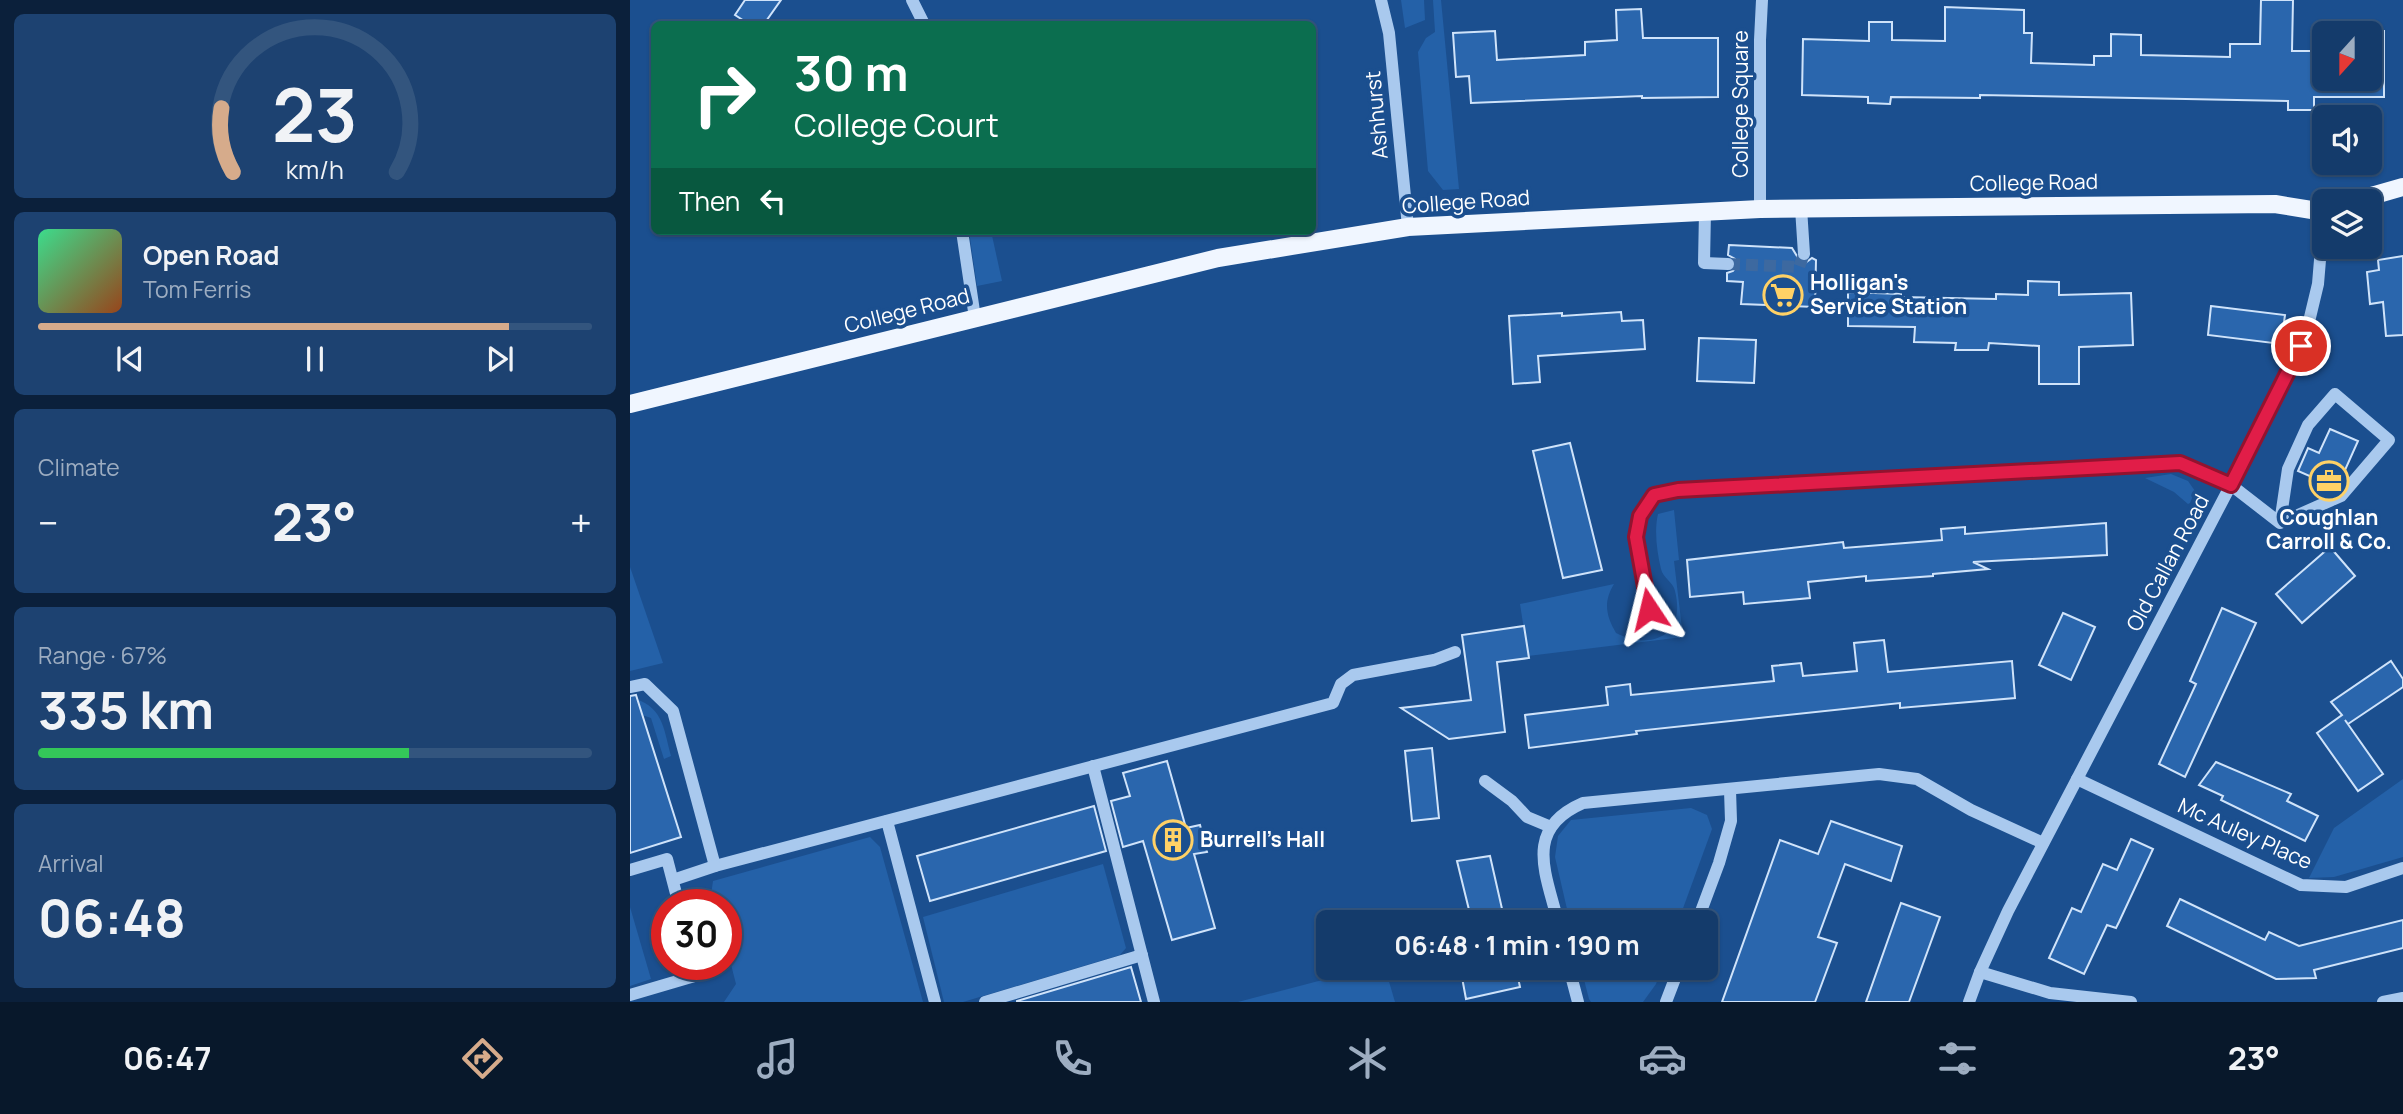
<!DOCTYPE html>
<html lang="en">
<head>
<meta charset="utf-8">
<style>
  :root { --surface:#143b6b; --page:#1d4271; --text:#f1f3f6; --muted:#9dadc1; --line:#33557e; --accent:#d6ab8b }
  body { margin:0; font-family:Manrope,sans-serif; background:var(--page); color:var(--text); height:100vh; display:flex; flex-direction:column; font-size:26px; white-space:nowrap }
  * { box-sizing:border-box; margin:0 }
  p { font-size:23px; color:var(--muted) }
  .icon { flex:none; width:38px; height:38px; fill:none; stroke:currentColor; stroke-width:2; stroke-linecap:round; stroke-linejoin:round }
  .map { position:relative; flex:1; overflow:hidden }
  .sheet { display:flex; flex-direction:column; gap:14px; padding:14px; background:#0b203b; width:630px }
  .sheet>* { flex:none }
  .guide { position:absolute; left:21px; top:21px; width:665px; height:214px; border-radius:10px; box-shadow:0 2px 5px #0004,0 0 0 2px var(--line); background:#0b6e4f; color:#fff; overflow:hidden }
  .needle { width:46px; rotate:201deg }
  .controls { position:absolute; left:1682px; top:21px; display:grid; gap:14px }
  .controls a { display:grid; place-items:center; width:70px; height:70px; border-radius:10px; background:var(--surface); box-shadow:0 2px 5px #0004,0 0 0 2px var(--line); font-size:35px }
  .speed { position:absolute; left:21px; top:889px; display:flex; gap:14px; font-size:35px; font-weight:700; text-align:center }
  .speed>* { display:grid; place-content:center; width:91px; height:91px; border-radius:50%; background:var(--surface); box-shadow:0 2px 5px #0004,0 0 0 2px var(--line); line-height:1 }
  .speed .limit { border:10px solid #d22; background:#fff; color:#111 }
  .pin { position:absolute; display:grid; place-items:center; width:60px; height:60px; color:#fff; margin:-30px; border:4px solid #fff; border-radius:50%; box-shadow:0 2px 7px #0007 }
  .me { position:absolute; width:77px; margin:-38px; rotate:350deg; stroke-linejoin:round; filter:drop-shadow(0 0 5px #0008) }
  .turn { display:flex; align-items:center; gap:24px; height:147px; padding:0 28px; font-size:32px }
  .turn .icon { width:91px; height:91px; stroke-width:2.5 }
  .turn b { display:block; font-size:49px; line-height:60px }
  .then { display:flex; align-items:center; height:66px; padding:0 28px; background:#0003; gap:14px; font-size:26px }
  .big { font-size:52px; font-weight:700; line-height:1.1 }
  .sheet .tile { flex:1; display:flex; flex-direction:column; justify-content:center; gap:10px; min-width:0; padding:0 24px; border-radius:10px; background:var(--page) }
  .sheet .dial { align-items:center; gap:0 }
  .dial svg { height:182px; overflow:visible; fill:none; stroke:var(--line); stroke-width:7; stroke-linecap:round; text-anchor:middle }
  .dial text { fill:var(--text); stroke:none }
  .song { display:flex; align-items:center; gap:21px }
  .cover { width:84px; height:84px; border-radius:10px; background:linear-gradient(135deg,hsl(150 70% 55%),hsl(20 70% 35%)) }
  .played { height:7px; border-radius:4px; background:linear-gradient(90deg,var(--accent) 85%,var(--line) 85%) }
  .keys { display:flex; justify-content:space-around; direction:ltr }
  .heat { display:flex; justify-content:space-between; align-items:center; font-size:38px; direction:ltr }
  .charge { height:10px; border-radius:5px; background:linear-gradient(90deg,#34c759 67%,var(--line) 0) }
  .trip { position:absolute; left:686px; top:910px; width:402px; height:70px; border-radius:10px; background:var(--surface); box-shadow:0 2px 5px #0004,0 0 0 2px var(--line); font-weight:700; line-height:70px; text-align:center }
  .tab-bar { display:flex; height:112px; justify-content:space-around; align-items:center; background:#08182b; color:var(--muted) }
  .tab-bar .icon { width:49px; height:49px }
  .tab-bar .selected { color:var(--accent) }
  .tab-bar b { font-size:32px; color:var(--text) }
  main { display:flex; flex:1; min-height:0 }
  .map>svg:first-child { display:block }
</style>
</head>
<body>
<main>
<section class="sheet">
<div class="tile dial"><svg viewBox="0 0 100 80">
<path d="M14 69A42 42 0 1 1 86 69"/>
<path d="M14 69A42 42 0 0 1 9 41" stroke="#d6ab8b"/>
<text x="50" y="56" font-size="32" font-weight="700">23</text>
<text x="50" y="72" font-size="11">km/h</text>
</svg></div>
<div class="tile">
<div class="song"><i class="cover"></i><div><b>Open Road</b><p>Tom Ferris</p></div></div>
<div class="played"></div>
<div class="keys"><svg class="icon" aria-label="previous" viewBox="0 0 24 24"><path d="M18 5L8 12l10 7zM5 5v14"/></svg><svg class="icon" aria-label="pause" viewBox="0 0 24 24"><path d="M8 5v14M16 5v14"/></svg><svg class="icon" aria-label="next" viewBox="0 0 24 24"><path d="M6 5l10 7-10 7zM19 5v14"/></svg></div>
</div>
<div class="tile"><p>Climate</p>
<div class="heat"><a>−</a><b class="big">23°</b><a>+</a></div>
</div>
<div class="tile"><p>Range · 67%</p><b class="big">335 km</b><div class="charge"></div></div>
<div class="tile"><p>Arrival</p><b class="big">06:48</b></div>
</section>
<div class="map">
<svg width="1773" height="1002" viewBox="0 0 1773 1002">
  <rect width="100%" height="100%" fill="#1b4f8f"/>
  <!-- green -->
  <g fill="#2461a8">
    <path d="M771,0H794L795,20L775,28Z"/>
    <path d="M803,0H811L829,189L813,190L798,171L788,52L796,38L805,32Z"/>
    <path d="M339,231H361L372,281L347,286Z"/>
    <path d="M1541,474L1558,481L1565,491L1560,503L1558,504L1544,492L1515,478Z"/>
    <path d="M1044,510L1049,560L1044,561L1053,637L898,656L890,604L984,584C973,602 976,616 986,633C1023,651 1056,635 1045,591C1043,582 1033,578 1031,569C1027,552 1024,531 1028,514Z"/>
    <path d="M0,567L33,663L0,671Z"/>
    <path d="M0,697C33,706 33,726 41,756L34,759L21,718L9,714Z"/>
    <path d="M1773,779V857L1704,877L1679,878L1704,828Z"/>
    <path d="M1061,808L1077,815L1082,829L1048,922H940L925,857L928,836L941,820Z"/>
    <path d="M240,837L250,847L293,1002H94L106,984L96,945V905H84L81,895L83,881Z"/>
    <path d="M473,864L496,948L490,955L333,1002H314L293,917Z"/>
    <path d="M0,907L21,979L0,986Z"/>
    <path d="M738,968H755L765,1002H608Z"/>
    <path d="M951,968H1032L1026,984L1013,1002H961L959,999Z"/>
  </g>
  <!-- building -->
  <g fill="#2a66ad" stroke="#cfe3fa" stroke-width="2">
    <path d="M115,0H151L134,24H119L105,15Z"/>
    <path d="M1631,0H1663L1662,51H1694V79H1740V33L1729,32L1754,31V97H1684V110H1658V101L1350,95V98L1261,97L1260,104L1238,103V97L1172,95L1173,39L1239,41V22H1262V40L1315,41V7L1394,10V33H1402L1401,63L1464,65V56H1481V34L1511,35V55L1600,57V44H1630Z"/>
    <path d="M1011,9L1013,38H1088V97L1012,98V96L841,103L839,76L826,77L823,33L865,31L867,60L955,55V42L987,40L986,10Z"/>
    <path d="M1099,245L1162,248L1170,261L1175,263L1182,258L1186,260L1185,307L1111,304L1113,282L1097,281V273L1103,271L1107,265L1105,259L1098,255Z"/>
    <path d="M1773,256V335L1756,336L1753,302L1740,304L1737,272L1749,270L1748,260Z"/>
    <path d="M1398,281L1429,282V295L1501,293L1503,345L1449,347V384H1409V346L1359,343L1358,350H1325L1326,343L1284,342L1285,327L1218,326V292L1271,294V297L1366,299V294L1398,295Z"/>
    <path d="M1581,306L1655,315L1651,344L1578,335Z"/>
    <path d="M991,312L992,321L1013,320L1015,349L908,356L910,382L883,384L879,316L932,313V316Z"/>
    <path d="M1069,338L1126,340L1124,383L1067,381Z"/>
    <path d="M1700,429L1728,441L1707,488L1668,471L1678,448L1689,453Z"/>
    <path d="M940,443L972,570L933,578L903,451Z"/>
    <path d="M1476,523L1477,555L1343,562L1358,569L1303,574V576L1236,581V576L1178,582L1180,598L1114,604L1113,592L1060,597L1057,560L1213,542L1214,548L1312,540L1311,529L1335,527V534Z"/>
    <path d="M1700,547L1725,576L1672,623L1646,594Z"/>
    <path d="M1592,608L1626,623L1555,777L1529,764L1566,684L1560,681Z"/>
    <path d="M1433,613L1465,627L1441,680L1409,665Z"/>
    <path d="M894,626L899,658L867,662L875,732L819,739L771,708L841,700L832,635Z"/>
    <path d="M1254,640L1258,672L1382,661L1385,698L1270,708V703L1006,731L1007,734L899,748L895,715L978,705L976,687L1000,684L1001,695L1144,681L1142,666L1171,663L1173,676L1227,671L1224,643Z"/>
    <path d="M1761,661L1773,679V687L1718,724L1715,720L1753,774L1728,791L1687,733L1712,715L1701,702Z"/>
    <path d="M6,695L51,837L0,853V696Z"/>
    <path d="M802,748L809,818L782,821L775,751Z"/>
    <path d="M537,761L556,828L570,825L577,852L564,854L585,928L542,940L513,841L493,847L481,801L500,796L493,773Z"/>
    <path d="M1586,762L1661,794L1657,801L1688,816L1675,841L1591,800L1593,796L1569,785Z"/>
    <path d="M464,806L476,851L300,901L287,856Z"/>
    <path d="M1201,821L1272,846L1261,881L1215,864L1188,937L1207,943L1185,1002H1092L1150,840L1188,854Z"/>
    <path d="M1501,839L1523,849L1489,922L1486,928L1477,925L1454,974L1419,958L1442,908L1451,912L1473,864L1487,870Z"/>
    <path d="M860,856L875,922H842L827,861Z"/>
    <path d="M1550,899L1635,940L1639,932L1669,946L1773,920V948L1684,970L1686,978L1646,979L1537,926Z"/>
    <path d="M1271,903L1310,917L1279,1002H1236Z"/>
    <path d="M501,967L511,1002H387V1001Z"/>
    <path d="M849,968H886L890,987L836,999L831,972Z"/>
  </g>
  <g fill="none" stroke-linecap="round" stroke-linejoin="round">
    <!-- minor-tunnel -->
    <path stroke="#3d69a0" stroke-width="12" stroke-dasharray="12 6" stroke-linecap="butt" d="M1098,264L1169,267L1174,254"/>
    <!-- minor -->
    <g stroke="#a9c9ee" stroke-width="12">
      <path d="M282,0L294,24"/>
      <path d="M751,0L759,33L778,227"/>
      <path d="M1171,208L1174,254"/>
      <path d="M1130,209V40L1132,0"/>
      <path d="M1075,212L1074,263L1098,264"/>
      <path d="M332,231L345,318"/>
      <path d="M1019,609L1006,537L1010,516L1024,495L1048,490L1550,463L1601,485L1650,523L1711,496L1759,440L1705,394L1678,425L1658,469L1650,523"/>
      <path d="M0,687L15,684L43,711L85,866L703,703L711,684L723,675L804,660L825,652"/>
      <path d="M463,766L524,1002"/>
      <path d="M1447,779L1671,885L1716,887L1773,868"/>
      <path d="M855,781L882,801L897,817L921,827"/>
      <path d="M257,821L305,1002"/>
      <path d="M0,870L37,859L49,905"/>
      <path d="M43,880L85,866"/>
      <path d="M928,922C916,873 893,829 953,803L1249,774L1287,779L1341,810L1413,843"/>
      <path d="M1067,922L1089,863L1101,821L1100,790"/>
      <path d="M939,968L948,1002"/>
      <path d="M1350,972L1420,993L1501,1002"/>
      <path d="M0,995L68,975L65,964"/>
      <path d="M355,1002L512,955"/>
      <path d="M1036,1002L1049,968"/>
      <path d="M1339,1002L1350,972L1378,911L1651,389L1676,334L1688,284L1694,212"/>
      <path d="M1753,1002L1773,998"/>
    </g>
    <!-- major -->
    <g stroke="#f0f6ff" stroke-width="18">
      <path d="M1724,201L1773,187"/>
      <path d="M0,404L588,258L778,227L1130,209L1645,204L1694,212"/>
    </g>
  </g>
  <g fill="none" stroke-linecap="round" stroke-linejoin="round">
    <!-- route casing -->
    <g stroke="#92132f" stroke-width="18">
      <path id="route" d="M1019,609L1006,537L1010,516L1024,495L1048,490L1550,463L1601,485L1671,346"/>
    </g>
    <!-- route -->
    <use href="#route" stroke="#e11d48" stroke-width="12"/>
  </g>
  <!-- icons -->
  <defs>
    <g id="supermarket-ring" transform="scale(2.0125)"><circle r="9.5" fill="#1b4f8f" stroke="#ffd166" stroke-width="1.5"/><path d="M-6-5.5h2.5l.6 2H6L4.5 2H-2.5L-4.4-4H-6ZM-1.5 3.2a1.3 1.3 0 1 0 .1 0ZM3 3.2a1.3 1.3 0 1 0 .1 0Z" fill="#ffd166"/></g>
    <g id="office-ring" transform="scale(2.0125)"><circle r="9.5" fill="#1b4f8f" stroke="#ffd166" stroke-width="1.5"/><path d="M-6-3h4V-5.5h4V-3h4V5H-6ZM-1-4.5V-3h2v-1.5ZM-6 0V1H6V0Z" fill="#ffd166"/></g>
    <g id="building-ring" transform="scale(2.0125)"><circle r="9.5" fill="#1b4f8f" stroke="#ffd166" stroke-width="1.5"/><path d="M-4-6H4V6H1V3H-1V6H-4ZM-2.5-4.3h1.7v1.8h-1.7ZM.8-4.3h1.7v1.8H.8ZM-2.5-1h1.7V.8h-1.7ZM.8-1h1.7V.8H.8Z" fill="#ffd166"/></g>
  </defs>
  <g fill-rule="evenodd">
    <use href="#supermarket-ring" x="1153" y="295"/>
    <use href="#office-ring" x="1699" y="481"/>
    <use href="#building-ring" x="543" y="840"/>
  </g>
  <g text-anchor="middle" stroke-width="7" stroke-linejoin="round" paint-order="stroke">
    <!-- street labels -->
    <g font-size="21" fill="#fff" stroke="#1b4f8f">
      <text transform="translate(1111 104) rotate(-90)" y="7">College Square</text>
      <text transform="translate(747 115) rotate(-95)" y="7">Ashhurst</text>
      <text transform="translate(1404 183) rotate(-1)" y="7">College Road</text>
      <text transform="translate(836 202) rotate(-4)" y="7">College Road</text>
      <text transform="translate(277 311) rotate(-14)" y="7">College Road</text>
      <text transform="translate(1538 563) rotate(-62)" y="7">Old Callan Road</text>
      <text transform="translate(1615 834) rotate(24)" y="7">Mc Auley Place</text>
    </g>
    <!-- poi labels -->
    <g font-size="21" font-weight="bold" fill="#fff" stroke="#1b4f8f" text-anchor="start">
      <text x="1180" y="290">Holligan's<tspan x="1180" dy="24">Service Station</tspan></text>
      <text x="1699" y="525" text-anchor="middle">Coughlan<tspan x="1699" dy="24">Carroll &amp; Co.</tspan></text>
      <text x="570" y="847">Burrell's Hall</text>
    </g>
  </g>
</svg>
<div class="controls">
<a><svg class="needle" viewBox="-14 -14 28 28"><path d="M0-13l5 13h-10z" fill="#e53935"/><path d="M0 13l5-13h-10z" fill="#9dadc1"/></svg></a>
<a><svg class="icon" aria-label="sound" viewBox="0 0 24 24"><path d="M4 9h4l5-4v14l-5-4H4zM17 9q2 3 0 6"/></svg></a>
<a><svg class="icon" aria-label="layers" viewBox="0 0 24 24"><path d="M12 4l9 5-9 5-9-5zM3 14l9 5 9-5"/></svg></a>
</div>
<div class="speed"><div class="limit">30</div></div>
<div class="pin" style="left:1671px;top:346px;background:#d93025"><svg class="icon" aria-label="arrive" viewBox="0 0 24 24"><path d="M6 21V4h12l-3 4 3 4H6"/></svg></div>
<svg class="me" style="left:1019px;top:609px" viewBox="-20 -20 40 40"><path d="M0-17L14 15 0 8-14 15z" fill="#e11d48" stroke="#fff" stroke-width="4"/></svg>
<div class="trip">06:48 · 1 min · 190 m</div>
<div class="guide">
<div class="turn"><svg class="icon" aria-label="right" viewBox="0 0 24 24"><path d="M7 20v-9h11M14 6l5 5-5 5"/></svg><div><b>30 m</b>College Court</div></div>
<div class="then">Then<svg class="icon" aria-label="left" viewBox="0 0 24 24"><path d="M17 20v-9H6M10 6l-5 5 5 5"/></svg></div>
</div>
</div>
</main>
<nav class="tab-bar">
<b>06:47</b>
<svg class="icon selected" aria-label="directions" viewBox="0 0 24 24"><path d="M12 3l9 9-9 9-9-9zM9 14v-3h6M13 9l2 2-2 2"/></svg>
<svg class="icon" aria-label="music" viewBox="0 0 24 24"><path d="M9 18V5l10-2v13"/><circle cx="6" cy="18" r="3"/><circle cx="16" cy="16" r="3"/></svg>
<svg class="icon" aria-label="phone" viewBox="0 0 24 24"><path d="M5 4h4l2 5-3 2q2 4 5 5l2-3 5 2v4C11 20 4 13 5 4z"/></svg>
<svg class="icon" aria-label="climate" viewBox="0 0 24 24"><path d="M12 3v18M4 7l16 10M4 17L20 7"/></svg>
<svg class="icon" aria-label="car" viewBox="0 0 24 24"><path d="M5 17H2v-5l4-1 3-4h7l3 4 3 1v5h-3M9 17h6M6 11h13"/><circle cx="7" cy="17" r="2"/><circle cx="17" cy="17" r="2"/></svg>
<svg class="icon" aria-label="filters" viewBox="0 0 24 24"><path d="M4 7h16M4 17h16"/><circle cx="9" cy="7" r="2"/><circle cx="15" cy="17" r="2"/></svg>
<b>23°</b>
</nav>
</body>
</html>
